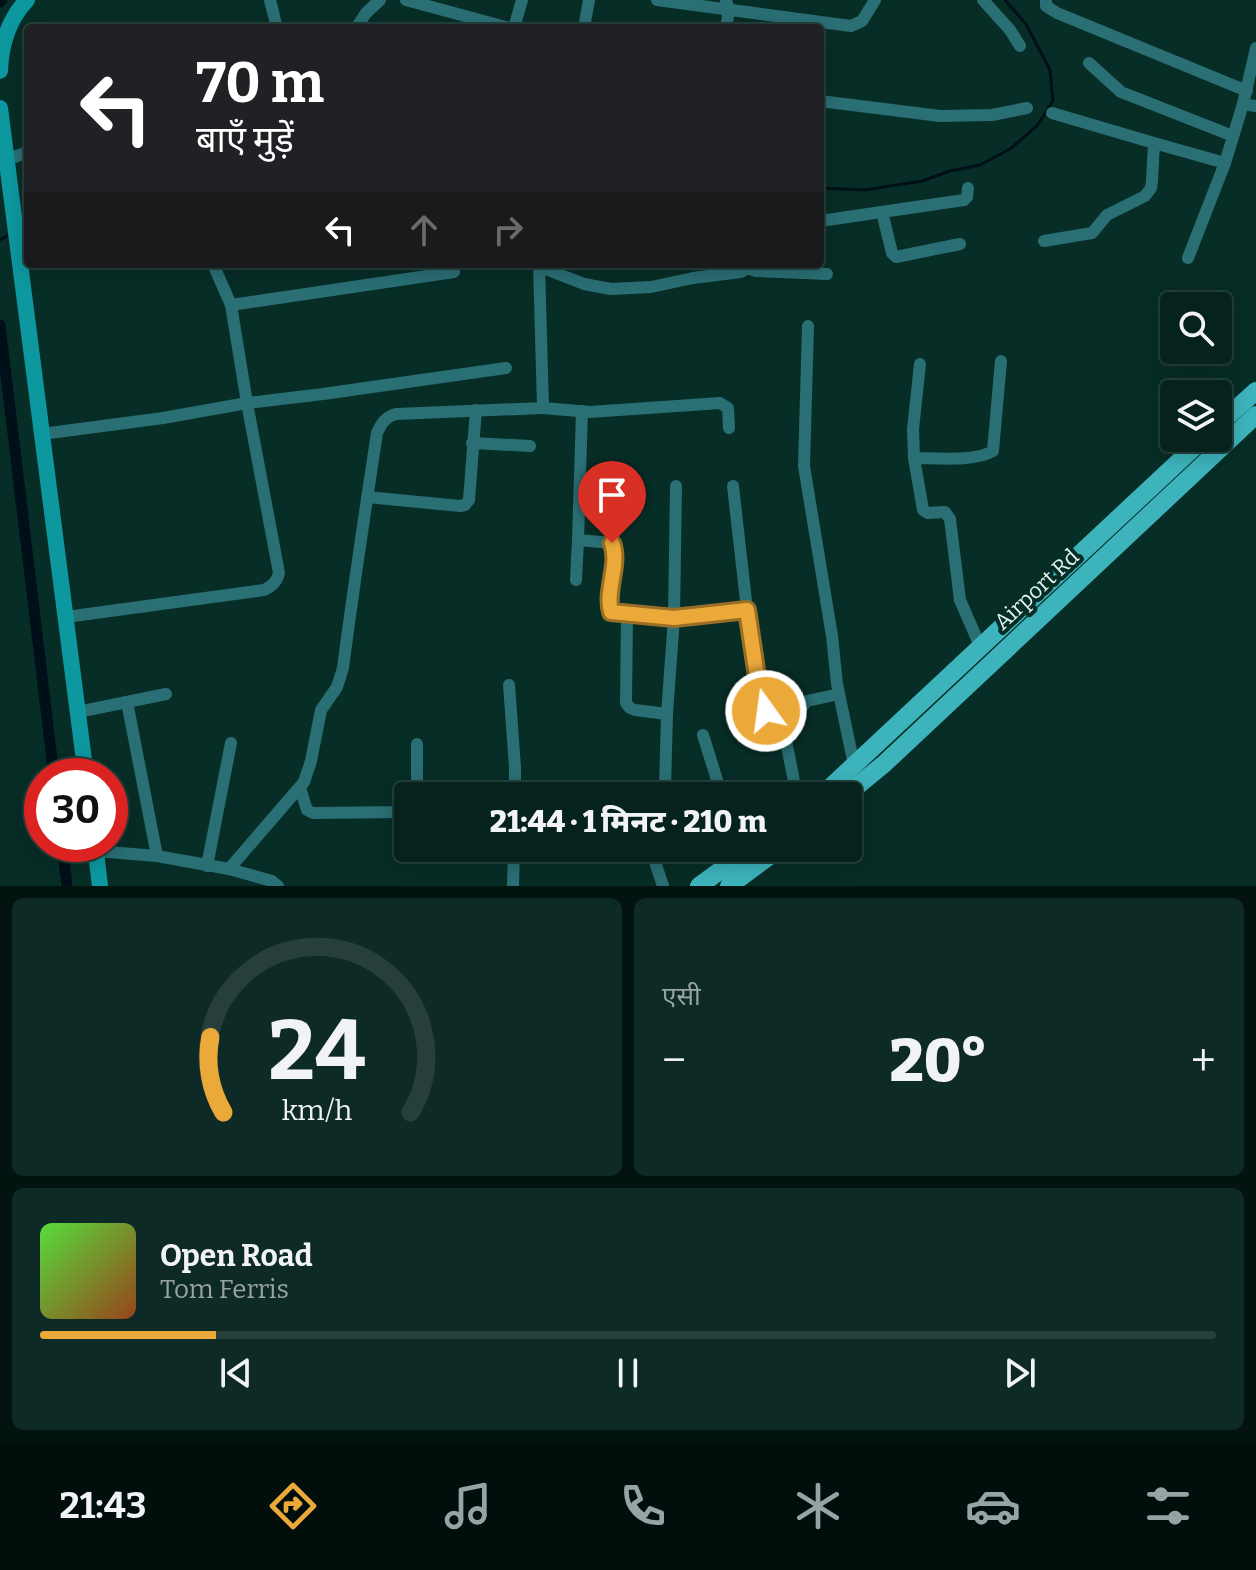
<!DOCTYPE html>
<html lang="hi">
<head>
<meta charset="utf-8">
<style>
  :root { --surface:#05221d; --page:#0e2a26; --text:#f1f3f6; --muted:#97a4a4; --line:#263f3b; --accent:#eba939 }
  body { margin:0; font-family:Bitter,"Noto Sans Devanagari",serif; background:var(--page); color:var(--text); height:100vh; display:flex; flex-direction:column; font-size:30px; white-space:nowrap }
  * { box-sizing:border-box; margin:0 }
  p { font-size:26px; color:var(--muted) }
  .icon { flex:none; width:44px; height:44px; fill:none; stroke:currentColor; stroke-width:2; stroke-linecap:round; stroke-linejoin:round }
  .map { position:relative; height:886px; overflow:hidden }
  .drawer { display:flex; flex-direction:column; gap:12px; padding:12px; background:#031310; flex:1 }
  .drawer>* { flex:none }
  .banner { position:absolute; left:24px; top:24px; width:800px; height:244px; border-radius:8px; box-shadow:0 4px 20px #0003,0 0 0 2px var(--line); background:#202124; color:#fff; overflow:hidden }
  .fabs { position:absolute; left:1160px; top:292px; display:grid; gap:16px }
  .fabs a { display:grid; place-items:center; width:72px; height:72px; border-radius:8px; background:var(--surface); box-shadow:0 4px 20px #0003,0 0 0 2px var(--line); font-size:40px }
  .speed { position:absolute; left:24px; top:758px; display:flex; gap:16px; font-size:40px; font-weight:700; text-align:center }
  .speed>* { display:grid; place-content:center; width:104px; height:104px; border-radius:50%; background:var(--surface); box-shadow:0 4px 20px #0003,0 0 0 2px var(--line); line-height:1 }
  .speed .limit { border:12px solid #d22; background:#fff; color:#111 }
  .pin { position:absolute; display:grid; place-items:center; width:68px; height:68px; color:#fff; margin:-82px -34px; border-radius:50% 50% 50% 0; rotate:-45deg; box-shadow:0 0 8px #0007 }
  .pin .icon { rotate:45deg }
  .me { position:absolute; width:88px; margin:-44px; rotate:346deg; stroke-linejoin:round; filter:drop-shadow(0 0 6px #0008) }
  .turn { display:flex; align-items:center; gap:28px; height:168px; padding:0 40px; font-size:36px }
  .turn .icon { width:104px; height:104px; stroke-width:2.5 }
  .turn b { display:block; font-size:56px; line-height:68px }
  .lanes { display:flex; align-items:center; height:76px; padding:0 40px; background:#0003; justify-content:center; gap:40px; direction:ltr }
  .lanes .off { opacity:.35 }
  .big { font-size:60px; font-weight:800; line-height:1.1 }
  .drawer .card { flex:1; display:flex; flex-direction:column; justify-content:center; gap:12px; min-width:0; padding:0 28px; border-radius:12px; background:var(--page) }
  .drawer .dial { align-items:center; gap:0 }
  .dial svg { height:208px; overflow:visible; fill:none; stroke:var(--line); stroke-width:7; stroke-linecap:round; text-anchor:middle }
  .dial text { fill:var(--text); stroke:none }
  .song { display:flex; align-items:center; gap:24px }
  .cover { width:96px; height:96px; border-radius:12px; background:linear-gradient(135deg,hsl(110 70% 55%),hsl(20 70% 35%)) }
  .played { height:8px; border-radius:4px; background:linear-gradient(90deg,var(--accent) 15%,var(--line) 15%) }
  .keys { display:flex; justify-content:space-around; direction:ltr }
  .heat { display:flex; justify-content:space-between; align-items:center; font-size:44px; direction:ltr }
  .drawer .tiles { flex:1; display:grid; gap:12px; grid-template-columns:1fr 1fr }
  .card:last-child { grid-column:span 2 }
  .trip { position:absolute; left:394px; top:782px; width:468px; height:80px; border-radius:8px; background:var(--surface); box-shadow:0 4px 20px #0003,0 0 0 2px var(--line); font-weight:800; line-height:80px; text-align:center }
  .menu { display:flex; height:128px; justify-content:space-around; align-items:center; background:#020e0c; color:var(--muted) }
  .menu .icon { width:56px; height:56px }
  .menu .active { color:var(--accent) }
  .menu b { font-size:36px; color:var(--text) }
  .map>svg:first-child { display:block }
</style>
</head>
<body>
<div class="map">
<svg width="1256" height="886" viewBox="0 0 1256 886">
  <rect width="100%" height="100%" fill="#072d27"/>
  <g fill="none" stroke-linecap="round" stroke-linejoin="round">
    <!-- stream -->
    <g stroke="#001018" stroke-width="3">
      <path d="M820,188L865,190L922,181L950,171L980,165L1010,149L1037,126L1053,101L1050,70L1026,24L1005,0"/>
      <path d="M0,240L11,234"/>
    </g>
    <!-- canal -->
    <g stroke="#001018" stroke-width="11">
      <path d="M0,2L2,0"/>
      <path d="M0,325L54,776"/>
      <path d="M62,844L67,886"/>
    </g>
    <!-- street -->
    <g stroke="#2a6f74" stroke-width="12">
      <path d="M270,0L277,28"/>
      <path d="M406,0L509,28"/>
      <path d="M657,0L851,26L862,21L875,0"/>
      <path d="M726,0L729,10L726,28"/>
      <path d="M983,0L1010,30L1020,46"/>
      <path d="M1046,0V6L1057,13L1247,91"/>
      <path d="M356,28L366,13L380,0"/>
      <path d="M514,28L522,0"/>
      <path d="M584,28L589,0"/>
      <path d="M1256,48L1243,104L1256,106"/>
      <path d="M1089,63L1121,92L1233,136"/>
      <path d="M820,101L940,116L992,115L1027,108"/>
      <path d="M1052,113L1154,143"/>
      <path d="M6,160L28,152"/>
      <path d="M882,212L892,253L896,257L960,244"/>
      <path d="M820,221L964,200L967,197L968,188"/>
      <path d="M1044,241L1092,233L1107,215L1145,196L1151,188L1152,181L1154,143L1225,163"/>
      <path d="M1188,258L1225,163L1243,104"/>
      <path d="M538,266L584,284L611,289L651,287L693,278L741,272L747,268L748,264"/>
      <path d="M747,268L756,271L827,274"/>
      <path d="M231,305L454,272"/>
      <path d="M808,326L804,466L832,636L837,684L854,765"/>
      <path d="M920,364L913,429L914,458C936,458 975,462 993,451L1001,361"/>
      <path d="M543,408L590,412L720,403L728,408L729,428"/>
      <path d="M42,434L163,418L247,403L323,394L506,368"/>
      <path d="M472,443L530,446"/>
      <path d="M914,458L923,510L928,513L945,512L950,519L960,600L980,646"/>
      <path d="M733,486L747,610L761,703L766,711H778L781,716L797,796"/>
      <path d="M367,497L460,506L465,505L469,500L476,410"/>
      <path d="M578,540L582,411"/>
      <path d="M576,580L578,540L612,543L614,548L609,602L611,612L674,618L747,610"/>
      <path d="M627,615L626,703L630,708L635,710L667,714"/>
      <path d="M66,617L264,590C272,586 277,582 279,573L247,403L231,305L213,264"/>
      <path d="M509,685L515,767V796"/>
      <path d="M127,702L157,856L229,869L304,782L311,761L321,710L337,687L343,668C353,590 365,512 377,433C381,424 385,417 396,414L543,408L539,264"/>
      <path d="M78,712L166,694"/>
      <path d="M779,712L801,708L807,701L839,694"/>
      <path d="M703,735L722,796"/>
      <path d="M417,744V796"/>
      <path d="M300,788L307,810L313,813L403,812L408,810"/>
      <path d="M663,796L665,788L667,714L674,618L676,486"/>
      <path d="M652,848L653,856L663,886"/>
      <path d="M96,851L157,856"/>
      <path d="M207,866L231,743"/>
      <path d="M229,869L272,881L278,886"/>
      <path d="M513,886L514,848"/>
    </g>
    <!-- secondary -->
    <g stroke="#0d98a0" stroke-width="16">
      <path d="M0,71C1,44 8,20 27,0"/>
      <path d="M0,108L86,776"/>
      <path d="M95,844L100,886"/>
    </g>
    <!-- primary -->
    <g stroke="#3db4bc" stroke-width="18">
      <path d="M1218,425L1256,391"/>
      <path d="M821,796L1204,438"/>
      <path d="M845,796L884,764L1256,415"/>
      <path d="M699,886L751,848"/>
      <path d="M729,886L780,848"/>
    </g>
  </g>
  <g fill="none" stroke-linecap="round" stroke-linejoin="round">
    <!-- route casing -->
    <g stroke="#996e25" stroke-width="20">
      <path id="route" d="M612,543C620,565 605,590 611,612L674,618L747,610L761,703L766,711"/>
    </g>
    <!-- route -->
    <use href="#route" stroke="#eba939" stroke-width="14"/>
  </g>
  <g text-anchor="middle" stroke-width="8" stroke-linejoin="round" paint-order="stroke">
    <!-- street labels -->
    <g font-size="22" fill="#e2f5f1" stroke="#072d27">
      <text transform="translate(1036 589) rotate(-43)" y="8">Airport Rd</text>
    </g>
  </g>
</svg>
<div class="fabs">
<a><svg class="icon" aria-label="search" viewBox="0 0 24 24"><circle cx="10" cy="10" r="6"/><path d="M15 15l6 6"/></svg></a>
<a><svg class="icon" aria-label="layers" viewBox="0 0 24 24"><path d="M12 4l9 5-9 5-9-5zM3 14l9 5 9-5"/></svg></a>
</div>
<div class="speed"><div class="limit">30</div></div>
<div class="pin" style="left:612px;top:543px;background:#d93025"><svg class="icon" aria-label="arrive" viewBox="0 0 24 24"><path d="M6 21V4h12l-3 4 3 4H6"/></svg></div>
<svg class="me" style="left:766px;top:711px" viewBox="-20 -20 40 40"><circle r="17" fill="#eba939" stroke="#fff" stroke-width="3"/><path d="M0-11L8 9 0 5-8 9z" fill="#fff"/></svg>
<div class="trip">21:44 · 1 मिनट · 210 m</div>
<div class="banner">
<div class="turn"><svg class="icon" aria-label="left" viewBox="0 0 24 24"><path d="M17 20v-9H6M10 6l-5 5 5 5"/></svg><div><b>70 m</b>बाएँ मुड़ें</div></div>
<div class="lanes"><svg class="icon" aria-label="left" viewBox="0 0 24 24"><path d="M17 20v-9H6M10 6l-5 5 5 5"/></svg><svg class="icon off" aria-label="ahead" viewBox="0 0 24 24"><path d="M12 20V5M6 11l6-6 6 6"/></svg><svg class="icon off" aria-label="right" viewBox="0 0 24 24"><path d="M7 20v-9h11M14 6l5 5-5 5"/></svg></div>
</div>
</div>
<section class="drawer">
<div class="tiles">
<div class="card dial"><svg viewBox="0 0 100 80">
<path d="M14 69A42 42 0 1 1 86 69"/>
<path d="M14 69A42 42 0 0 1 9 40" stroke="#eba939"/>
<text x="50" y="56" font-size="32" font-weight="700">24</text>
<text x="50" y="72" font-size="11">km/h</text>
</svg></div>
<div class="card"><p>एसी</p>
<div class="heat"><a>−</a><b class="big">20°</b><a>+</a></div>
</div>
<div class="card">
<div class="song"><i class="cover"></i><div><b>Open Road</b><p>Tom Ferris</p></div></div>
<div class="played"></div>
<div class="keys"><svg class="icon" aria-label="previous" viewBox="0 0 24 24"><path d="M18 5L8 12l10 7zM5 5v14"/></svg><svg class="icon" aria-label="pause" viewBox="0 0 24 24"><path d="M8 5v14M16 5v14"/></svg><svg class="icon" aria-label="next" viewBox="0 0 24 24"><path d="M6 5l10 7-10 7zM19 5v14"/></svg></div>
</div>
</div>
</section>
<nav class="menu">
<b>21:43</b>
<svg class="icon active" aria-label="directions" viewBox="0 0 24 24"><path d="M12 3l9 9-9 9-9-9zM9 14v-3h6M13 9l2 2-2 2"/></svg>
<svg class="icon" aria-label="music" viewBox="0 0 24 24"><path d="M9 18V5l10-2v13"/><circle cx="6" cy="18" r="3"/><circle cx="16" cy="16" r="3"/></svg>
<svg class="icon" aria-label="phone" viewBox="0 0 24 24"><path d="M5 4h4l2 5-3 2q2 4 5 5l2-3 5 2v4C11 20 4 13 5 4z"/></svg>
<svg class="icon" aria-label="climate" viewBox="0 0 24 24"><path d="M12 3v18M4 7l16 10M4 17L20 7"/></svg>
<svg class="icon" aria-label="car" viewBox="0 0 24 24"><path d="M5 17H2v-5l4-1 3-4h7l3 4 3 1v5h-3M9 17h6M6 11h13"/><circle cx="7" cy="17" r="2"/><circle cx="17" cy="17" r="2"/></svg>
<svg class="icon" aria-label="filters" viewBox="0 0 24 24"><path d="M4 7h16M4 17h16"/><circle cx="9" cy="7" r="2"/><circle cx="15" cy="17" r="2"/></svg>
</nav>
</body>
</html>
